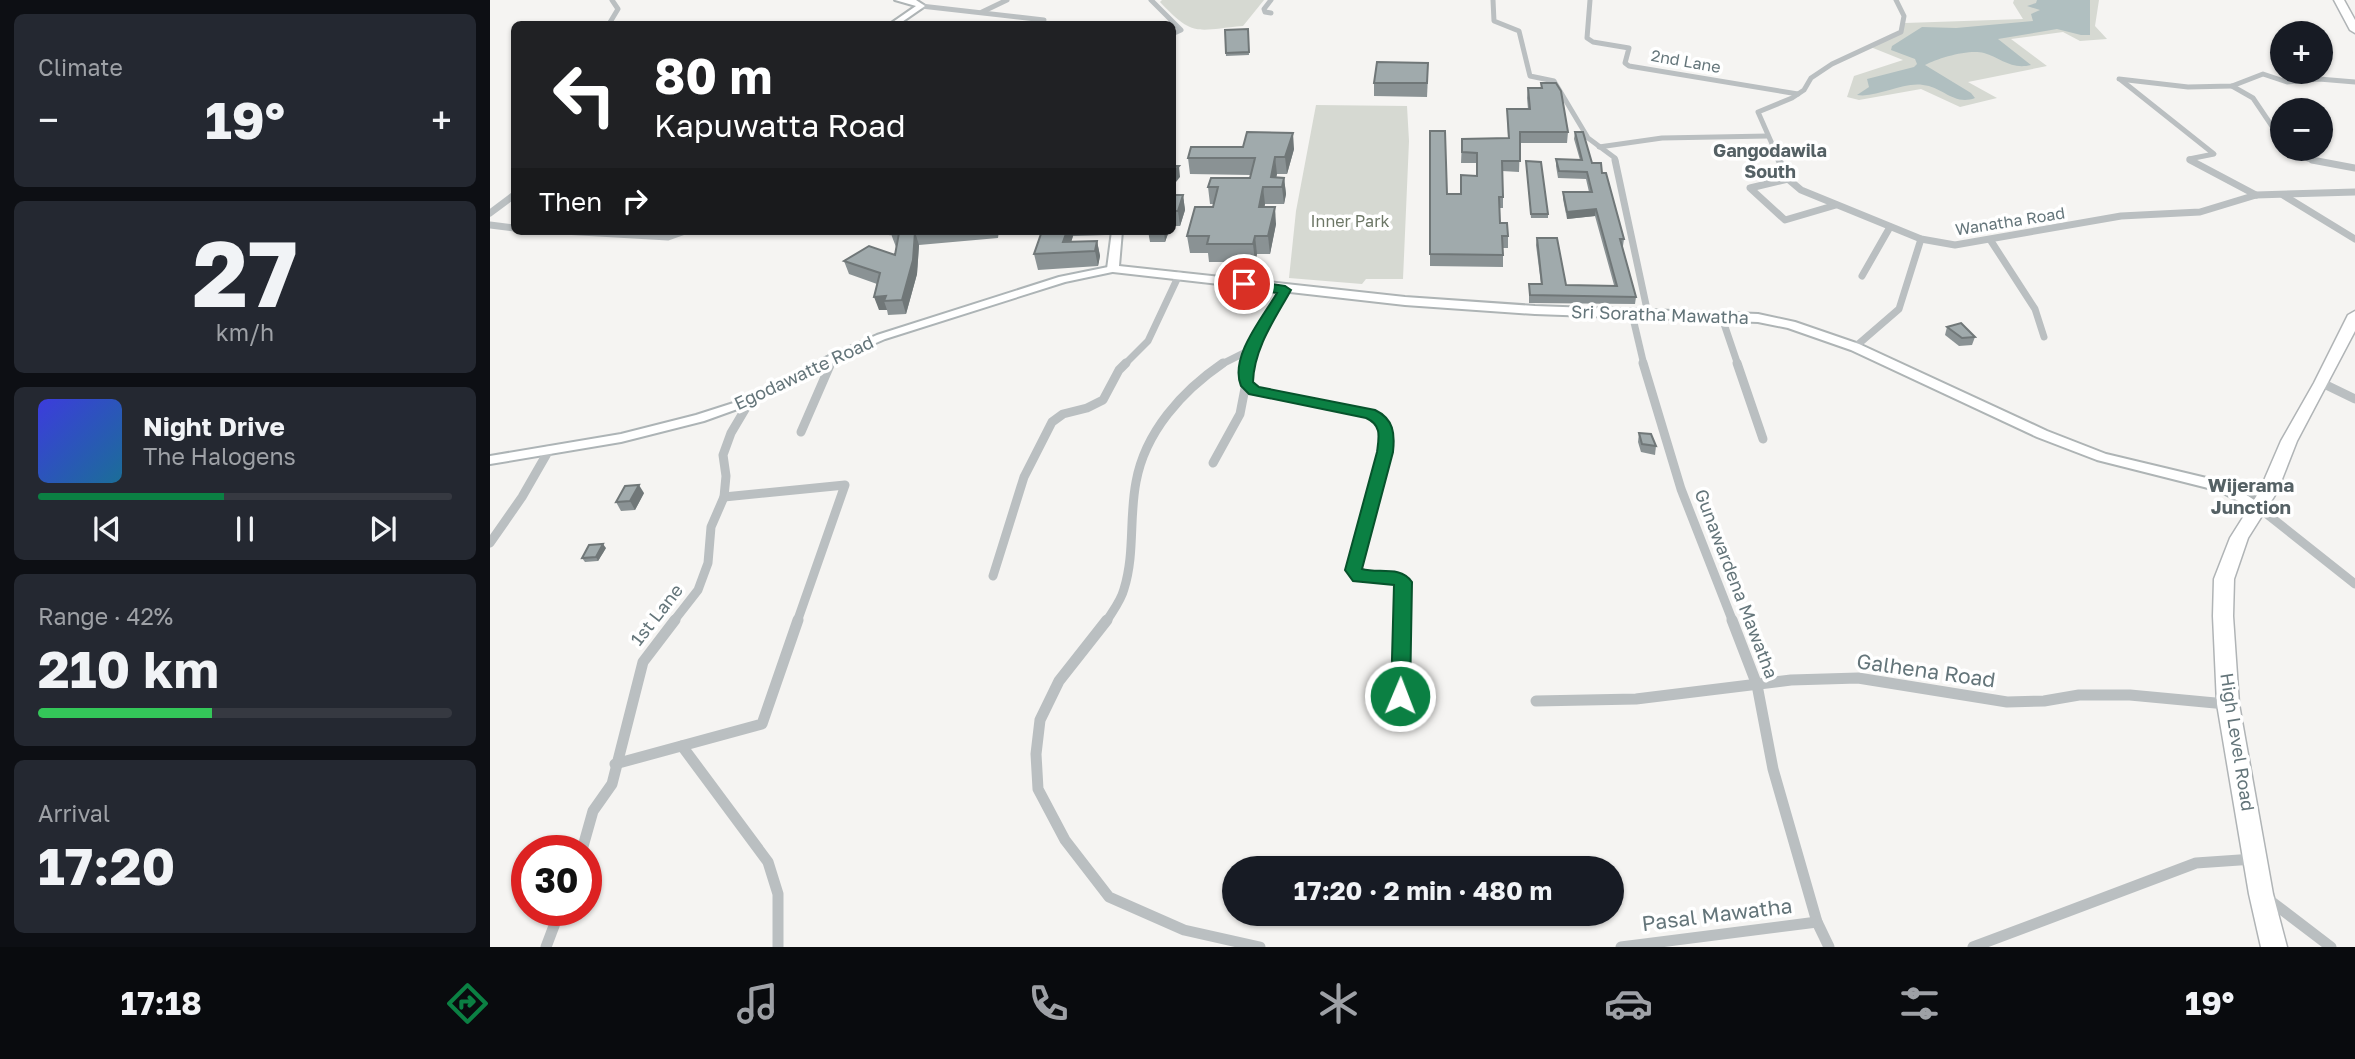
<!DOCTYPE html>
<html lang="en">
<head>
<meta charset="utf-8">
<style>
  :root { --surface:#171b24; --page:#242831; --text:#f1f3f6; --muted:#9ea1a6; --line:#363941; --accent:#0b8043 }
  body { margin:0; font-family:"Golos Text",sans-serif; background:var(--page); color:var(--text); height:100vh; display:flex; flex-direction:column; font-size:26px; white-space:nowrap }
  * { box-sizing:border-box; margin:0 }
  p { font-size:23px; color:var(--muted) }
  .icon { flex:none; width:38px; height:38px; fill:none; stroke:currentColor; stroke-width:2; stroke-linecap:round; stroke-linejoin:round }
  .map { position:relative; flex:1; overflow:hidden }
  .drawer { display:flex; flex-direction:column; gap:14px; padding:14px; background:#0d0f14; width:490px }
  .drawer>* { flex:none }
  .banner { position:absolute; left:21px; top:21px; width:665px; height:214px; border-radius:10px; box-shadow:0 2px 5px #0004; background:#202124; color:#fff; overflow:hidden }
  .controls { position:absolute; left:1780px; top:21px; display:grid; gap:14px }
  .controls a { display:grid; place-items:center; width:63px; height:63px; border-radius:50%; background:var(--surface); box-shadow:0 2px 5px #0004; font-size:35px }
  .speed { position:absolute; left:21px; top:835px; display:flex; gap:14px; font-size:35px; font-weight:700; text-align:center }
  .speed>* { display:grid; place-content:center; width:91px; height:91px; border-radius:50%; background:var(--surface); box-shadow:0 2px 5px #0004; line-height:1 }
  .speed .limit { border:10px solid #d22; background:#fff; color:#111 }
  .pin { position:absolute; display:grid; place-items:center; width:60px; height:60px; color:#fff; margin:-30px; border:4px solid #fff; border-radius:50%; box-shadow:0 2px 7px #0007 }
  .me { position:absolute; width:77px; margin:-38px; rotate:1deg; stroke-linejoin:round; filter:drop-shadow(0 0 5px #0008) }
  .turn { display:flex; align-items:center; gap:24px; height:147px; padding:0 28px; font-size:32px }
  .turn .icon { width:91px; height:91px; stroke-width:2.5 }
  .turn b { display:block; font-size:49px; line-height:60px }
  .then { display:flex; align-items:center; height:66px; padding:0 28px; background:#0003; gap:14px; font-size:26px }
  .big { font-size:52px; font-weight:700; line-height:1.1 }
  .drawer .widget { flex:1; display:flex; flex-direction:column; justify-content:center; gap:10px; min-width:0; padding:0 24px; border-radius:10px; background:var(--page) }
  .drawer .dial { align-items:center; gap:0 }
  .dial b { font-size:91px; line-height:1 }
  .song { display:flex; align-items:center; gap:21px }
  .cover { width:84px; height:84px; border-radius:10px; background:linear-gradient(135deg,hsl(240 70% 55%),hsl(200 70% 35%)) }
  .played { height:7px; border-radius:4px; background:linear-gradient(90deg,var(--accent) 45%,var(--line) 45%) }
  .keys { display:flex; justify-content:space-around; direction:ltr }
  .heat { display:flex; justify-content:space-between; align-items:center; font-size:38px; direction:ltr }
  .charge { height:10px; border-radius:5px; background:linear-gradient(90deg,#34c759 42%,var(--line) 0) }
  .trip { position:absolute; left:732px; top:856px; width:402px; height:70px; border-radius:35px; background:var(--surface); box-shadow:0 2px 5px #0004; font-weight:700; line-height:70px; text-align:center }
  .dock { display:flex; height:112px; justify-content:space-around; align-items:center; background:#090b0e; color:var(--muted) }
  .dock .icon { width:49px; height:49px }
  .dock .on { color:var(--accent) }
  .dock b { font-size:32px; color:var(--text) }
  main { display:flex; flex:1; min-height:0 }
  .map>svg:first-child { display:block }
</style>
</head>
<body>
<main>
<section class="drawer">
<div class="widget"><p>Climate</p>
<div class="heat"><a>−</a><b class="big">19°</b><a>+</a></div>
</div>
<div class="widget dial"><b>27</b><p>km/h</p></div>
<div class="widget">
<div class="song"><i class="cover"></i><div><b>Night Drive</b><p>The Halogens</p></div></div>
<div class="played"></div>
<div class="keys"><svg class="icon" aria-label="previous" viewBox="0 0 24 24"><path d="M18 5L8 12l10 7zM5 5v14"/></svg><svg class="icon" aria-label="pause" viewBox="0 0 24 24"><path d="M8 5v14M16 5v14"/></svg><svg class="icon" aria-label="next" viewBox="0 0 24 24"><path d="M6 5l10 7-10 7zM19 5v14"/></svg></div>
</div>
<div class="widget"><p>Range · 42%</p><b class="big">210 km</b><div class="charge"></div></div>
<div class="widget"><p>Arrival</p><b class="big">17:20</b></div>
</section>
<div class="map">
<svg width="1865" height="947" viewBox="0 0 1865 947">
  <rect width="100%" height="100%" fill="#f5f4f2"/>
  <!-- green -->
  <g fill="#d6d9d2">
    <path d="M672,0H774L753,26C706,30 704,38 670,2Z"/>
    <path d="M1524,0H1609L1605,26L1617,39L1590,41L1573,32L1521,39L1557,66L1478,82L1507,98L1470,107L1431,89L1369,100L1357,97L1364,76L1413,60L1378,46L1411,32L1415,23L1533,19L1523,3Z"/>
    <path d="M826,105L917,106L919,141L913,279H876L872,284L799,278L806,211Z"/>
  </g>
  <!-- water -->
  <path fill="#b0bfc0" d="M1547,0H1600V35H1591L1567,29L1508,39L1541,65C1521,70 1511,58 1494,53C1479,49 1448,58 1435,65L1481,93L1485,98C1464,106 1453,87 1433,85C1411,82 1388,98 1367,95L1379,87L1377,79L1424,67L1427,64L1425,59L1401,50L1402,46L1432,27L1466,28L1543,21L1541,14L1550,10L1537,6L1546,3Z"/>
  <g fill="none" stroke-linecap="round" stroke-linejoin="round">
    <!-- secondary casing -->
    <g stroke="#adb4b6" stroke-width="4">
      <path id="secondary" d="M623,266L627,267V271L575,282L395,339L347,360L264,403L214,421L131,442L0,464V456L131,434L206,415L256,399L339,356L387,335L569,277Z"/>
    </g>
    <!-- primary casing -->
    <g stroke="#aeb4b5" stroke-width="4">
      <g id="primary">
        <path d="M405,0H426L435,6L409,24H400L426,6Z"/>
        <path d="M622,231H632L629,266L915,297L1045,306L1268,314L1305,322L1369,344L1557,431L1616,454L1729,481L1778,487L1785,492L1778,497L1755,494L1775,507L1768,512L1730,491L1607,460L1547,437L1361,350L1298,328L1268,322L1045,314L915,305L623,272L617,269Z"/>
      </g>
    </g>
    <!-- highway casing -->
    <g stroke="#b0b4b6" stroke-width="3">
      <g id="highway">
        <path d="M1844,0H1854L1865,20V33L1860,30Z"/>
        <path d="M1865,311V331L1807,441L1787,492L1758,538L1744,579L1743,616L1749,704L1783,894L1797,947H1771L1759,894L1727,704L1723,616L1724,579L1740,538L1769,492L1791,441L1824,383L1858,315Z"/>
      </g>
    </g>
    <!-- street-far3 -->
    <g stroke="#babfc1" stroke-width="5">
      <path d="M661,0L691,30L682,34"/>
      <path d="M781,0L774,9L775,12L781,13"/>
      <path d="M1003,0L1004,21L1029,31L1040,76L1064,81L1098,138L1125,158L1126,162"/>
      <path d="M1100,0L1097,38L1103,42L1139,48L1135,63L1139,66L1308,94"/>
      <path d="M431,6L554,20"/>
      <path d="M492,12L517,0"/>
      <path d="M119,24L128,9L122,0"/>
      <path d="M1629,79L1698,87L1742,86L1773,74L1797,82L1829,79L1865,82"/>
      <path d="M1631,80L1724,154L1699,159L1704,162"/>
      <path d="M1742,86L1763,98L1792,141"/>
      <path d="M1109,147L1172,138L1278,136"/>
      <path d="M1797,149L1818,159L1831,162"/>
      <path d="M1290,162L1268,112L1302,98L1314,90L1321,78L1342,64L1411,32L1414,16L1406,0"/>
    </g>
    <!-- street-far2 -->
    <g stroke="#babfc1" stroke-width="7">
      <path d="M1125,160L1158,314"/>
      <path d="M1289,160L1298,179L1311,190L1431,239L1465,245L1631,216L1710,212L1766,195L1865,192"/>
      <path d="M1700,160L1766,195"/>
      <path d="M1822,160L1865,168"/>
      <path d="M1298,179L1260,188L1295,220L1346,205"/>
      <path d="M1793,195L1865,239"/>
      <path d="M0,213L24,195"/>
      <path d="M0,225L24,228"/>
      <path d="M73,231L178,237L195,231"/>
      <path d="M1501,241L1545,309L1554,337"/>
      <path d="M1372,276L1400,227"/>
      <path d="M1142,314L1154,365"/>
      <path d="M1231,315L1248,365"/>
      <path d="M1365,347L1409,309L1431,239"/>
      <path d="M340,365L343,358"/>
      <path d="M634,365L658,341L689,275"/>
      <path d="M730,365L762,349L795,290"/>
      <path d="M756,365L762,349"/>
    </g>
    <!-- street-far1 -->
    <g stroke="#babfc1" stroke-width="9">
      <path d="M757,363L756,383L764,391L880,414L893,425L895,452L864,570L869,577H905L913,582L912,622"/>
      <path d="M1153,363L1191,489L1243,622"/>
      <path d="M1247,363L1273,439"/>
      <path d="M1832,383L1865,399"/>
      <path d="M311,432L341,363"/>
      <path d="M723,463L750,414L756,383"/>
      <path d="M234,497L355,485L307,622"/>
      <path d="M1768,507L1865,584"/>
      <path d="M0,543L32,497L59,450"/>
      <path d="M503,576L534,477L562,422L573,414L597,408L613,400L629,370L636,363"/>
      <path d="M183,622L208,590L218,563L221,527L234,497L236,476L233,455L241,433L260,401"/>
      <path d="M616,622C622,612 631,601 634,589C645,554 639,518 646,482C655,432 692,391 733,363"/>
    </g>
    <!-- street -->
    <g stroke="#babfc1" stroke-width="11">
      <path d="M617,620L569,681L550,720L546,754L548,789L575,840L619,897L694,930L770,947"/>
      <path d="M1242,620L1267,685L1283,769L1327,922L1339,947"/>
      <path d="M910,696L912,620"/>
      <path d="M1046,701L1146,699L1301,680L1368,678L1517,702L1554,701L1589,695H1640L1736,704"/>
      <path d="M192,746L278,862L288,894V947"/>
      <path d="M125,764L272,724L308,620"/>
      <path d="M92,850L103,811L122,784L153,662L185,620"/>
      <path d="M1778,899L1841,947"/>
      <path d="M56,947L70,910"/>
      <path d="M1131,947L1327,922"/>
      <path d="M1483,947L1706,863L1764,859"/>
    </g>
    <!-- secondary -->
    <use href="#secondary" fill="#fff" fill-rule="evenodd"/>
    <!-- primary -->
    <use href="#primary" fill="#fff" fill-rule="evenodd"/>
    <!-- highway -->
    <use href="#highway" fill="#fff" fill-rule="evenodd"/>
  </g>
  <!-- wall -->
  <g fill="#8a9294">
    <path d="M758,29L759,55L736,56L735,30Z"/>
    <path d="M938,76L937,97L884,96V83Z"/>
    <path d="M1051,83L1078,132L1077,143H1030L1029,172L1012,171L1013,197V208H1010V223L1018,236V248H1013V267L940,266V131L957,194H971L987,176L986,163H971L972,139L1018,138L1017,109H1038L1037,98L1038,88H1051Z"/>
    <path d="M1085,132L1102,163L1112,173L1134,239L1133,246H1132L1146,297L1145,304L1039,303V284H1051L1046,245L1047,238L1076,285H1124L1105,216L1077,219L1073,199V192H1099L1096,179L1068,178L1066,166V159L1090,160L1084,139Z"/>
    <path d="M804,149L797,174H787L786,177L794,178L796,194L794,204H775L774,207L786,224L780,254H767L765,262H719L718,253H700L697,236L723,207L724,204H720L718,187L760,178V175L700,174L698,158Z"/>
    <path d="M1036,161L1058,214V218H1041Z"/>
    <path d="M682,195H693L695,210L690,226H682Z"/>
    <path d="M402,231H509L508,238L429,245L427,274L416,314L398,315L397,310H389L387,284L359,274L354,261L405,255L407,247H406L401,234Z"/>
    <path d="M552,231H616L615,235L583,236L581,242L607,241L610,256L608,266L548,270L544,254Z"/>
    <path d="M658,231H679L675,242H660Z"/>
    <path d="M1457,327L1485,337L1482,345L1469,346L1455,335Z"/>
    <path d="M1149,433L1166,446L1165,455L1151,452L1148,442Z"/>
    <path d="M154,493L145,510L131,511L126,502Z"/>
    <path d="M116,548L108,561L95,562L92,558Z"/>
  </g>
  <!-- shaded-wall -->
  <g fill="#707778">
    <path d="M803,133L804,149L797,174L795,157Z"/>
    <path d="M785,157L787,174L784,187L781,177Z"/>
    <path d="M689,166L690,177L682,187V174Z"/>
    <path d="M794,178L796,194L794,204L792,187Z"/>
    <path d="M773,187L775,204L771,224L769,207Z"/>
    <path d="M693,195L695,210L690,226L688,211Z"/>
    <path d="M785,207L786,224L780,254L778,236Z"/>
    <path d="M1106,209L1105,216L1077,219V212Z"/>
    <path d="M577,231H582L583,236L578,252L573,242Z"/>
    <path d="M674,231H679L675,242Z"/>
    <path d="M425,232L429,245L427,274L416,314L412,300Z"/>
    <path d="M765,236L767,254L765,262L763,244Z"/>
    <path d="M607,241L610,256L608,266L605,251Z"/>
    <path d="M396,296L394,301L397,310H389L384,297Z"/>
    <path d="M149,485L154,493L145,510L140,501Z"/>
    <path d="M113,544L116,548L108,561L106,557Z"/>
  </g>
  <!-- building -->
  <g fill="#a0aaac" stroke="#707778" stroke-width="2">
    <path d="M758,29L759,52L736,53L735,30Z"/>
    <path d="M887,62L938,63L937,83H884Z"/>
    <path d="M1051,83H1066L1071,91L1078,132H1030V161H1012L1013,197H1009L1010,223H1017L1018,236H1012L1013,255L940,254V131H955L957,194H971V175L987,176V153L972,152V139L1019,138L1017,109H1040L1038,88H1052Z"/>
    <path d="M757,132L803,133L795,157H785L781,177L794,178L792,187H773L769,207H785L778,236H765L763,244H717L719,236H697L705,207H723L728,187H718L721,178H760L765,158H698L701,147H753Z"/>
    <path d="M1085,132H1093L1102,163H1111L1112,173H1116L1134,239H1130L1146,297L1040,295L1039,284H1052L1047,238H1067L1076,285L1127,286L1106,209L1077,212L1073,192H1102L1097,172L1069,171L1066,159L1092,160Z"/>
    <path d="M1036,161L1051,162L1058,214H1041Z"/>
    <path d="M682,166H689L682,174Z"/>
    <path d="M682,195H693L688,211H682Z"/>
    <path d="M402,231H432L425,232L423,260L412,300L394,301L396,296L384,297L390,273L354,261L379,246L405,255L409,233L401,234Z"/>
    <path d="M552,231H577L573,242L607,241L605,251L544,254Z"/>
    <path d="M1471,323L1485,337L1472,338L1457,327Z"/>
    <path d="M1149,433L1161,434L1166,446L1152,444Z"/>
    <path d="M149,485L140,501L126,502L135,486Z"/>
    <path d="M113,544L106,557L92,558L99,545Z"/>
  </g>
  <!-- route -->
  <path fill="#0b8043" stroke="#07532c" stroke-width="2" d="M754,280L795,286L801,290C785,319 764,348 763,382L769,387L885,410C904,419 905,434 903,452L872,569C888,574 910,565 922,582L920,696L917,701L910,704L903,701L901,696L904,585L863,581L855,570L887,452C889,437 892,425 876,418L759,394L751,386C739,357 773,317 787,293L749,287V281Z"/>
  <g text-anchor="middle" stroke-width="7" stroke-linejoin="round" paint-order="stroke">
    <!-- far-street labels -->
    <g font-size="16" fill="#64757a" stroke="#fff">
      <text transform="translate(1196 61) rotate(10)" y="6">2nd Lane</text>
      <text transform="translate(1520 221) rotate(-9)" y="6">Wanatha Road</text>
    </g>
    <!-- far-park labels -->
    <g font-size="16" fill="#6d7766" stroke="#fff">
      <text x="860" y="227">Inner Park</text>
    </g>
    <!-- far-quarter labels -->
    <g font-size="18" font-weight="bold" fill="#556165" stroke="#fff">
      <text x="1280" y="157">Gangodawila<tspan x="1280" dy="21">South</tspan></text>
    </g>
    <!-- street labels -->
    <g font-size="18" fill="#64757a" stroke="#fff">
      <text transform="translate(1170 315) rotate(2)" y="6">Sri Soratha Mawatha</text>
      <text transform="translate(314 373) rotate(-25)" y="6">Egodawatte Road</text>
      <text transform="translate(1246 584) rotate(69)" y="6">Gunawardena Mawatha</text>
      <text transform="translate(167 615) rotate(-52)" y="6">1st Lane</text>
      <text transform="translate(1747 742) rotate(81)" y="6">High Level Road</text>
    </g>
    <!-- neighbourhood labels -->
    <g font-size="19" font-weight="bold" fill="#556165" stroke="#fff">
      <text x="1761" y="492">Wijerama<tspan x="1761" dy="22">Junction</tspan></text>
    </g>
    <!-- near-street labels -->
    <g font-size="21" fill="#64757a" stroke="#fff">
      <text transform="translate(1436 671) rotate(8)" y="7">Galhena Road</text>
      <text transform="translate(1227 915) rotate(-7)" y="7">Pasal Mawatha</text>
    </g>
  </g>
</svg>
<div class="controls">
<a>+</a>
<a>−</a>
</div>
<div class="speed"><div class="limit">30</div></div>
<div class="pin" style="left:754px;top:284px;background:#d93025"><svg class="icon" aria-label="arrive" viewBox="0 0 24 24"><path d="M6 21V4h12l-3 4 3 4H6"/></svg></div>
<svg class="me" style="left:910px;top:696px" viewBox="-20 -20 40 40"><circle r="17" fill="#0b8043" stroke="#fff" stroke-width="3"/><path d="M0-11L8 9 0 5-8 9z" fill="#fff"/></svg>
<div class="trip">17:20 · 2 min · 480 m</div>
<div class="banner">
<div class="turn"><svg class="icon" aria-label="left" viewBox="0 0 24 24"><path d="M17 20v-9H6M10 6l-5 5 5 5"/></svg><div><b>80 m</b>Kapuwatta Road</div></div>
<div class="then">Then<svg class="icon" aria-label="right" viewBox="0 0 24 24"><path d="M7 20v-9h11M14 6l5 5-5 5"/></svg></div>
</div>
</div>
</main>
<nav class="dock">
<b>17:18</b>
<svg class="icon on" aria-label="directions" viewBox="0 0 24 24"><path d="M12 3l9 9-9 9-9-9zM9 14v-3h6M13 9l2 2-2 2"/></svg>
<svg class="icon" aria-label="music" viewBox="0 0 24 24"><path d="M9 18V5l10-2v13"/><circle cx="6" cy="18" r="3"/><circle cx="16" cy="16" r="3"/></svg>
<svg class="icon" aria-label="phone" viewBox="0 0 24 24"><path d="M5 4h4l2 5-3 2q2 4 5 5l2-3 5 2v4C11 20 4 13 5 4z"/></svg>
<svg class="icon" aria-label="climate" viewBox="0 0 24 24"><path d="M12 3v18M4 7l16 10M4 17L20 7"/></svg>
<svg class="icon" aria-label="car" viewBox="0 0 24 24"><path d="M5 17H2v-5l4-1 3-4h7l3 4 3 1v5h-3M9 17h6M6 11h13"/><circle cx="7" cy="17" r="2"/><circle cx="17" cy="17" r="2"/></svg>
<svg class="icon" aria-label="filters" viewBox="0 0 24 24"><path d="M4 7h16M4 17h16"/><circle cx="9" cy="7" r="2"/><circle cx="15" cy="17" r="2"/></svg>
<b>19°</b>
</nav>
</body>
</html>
